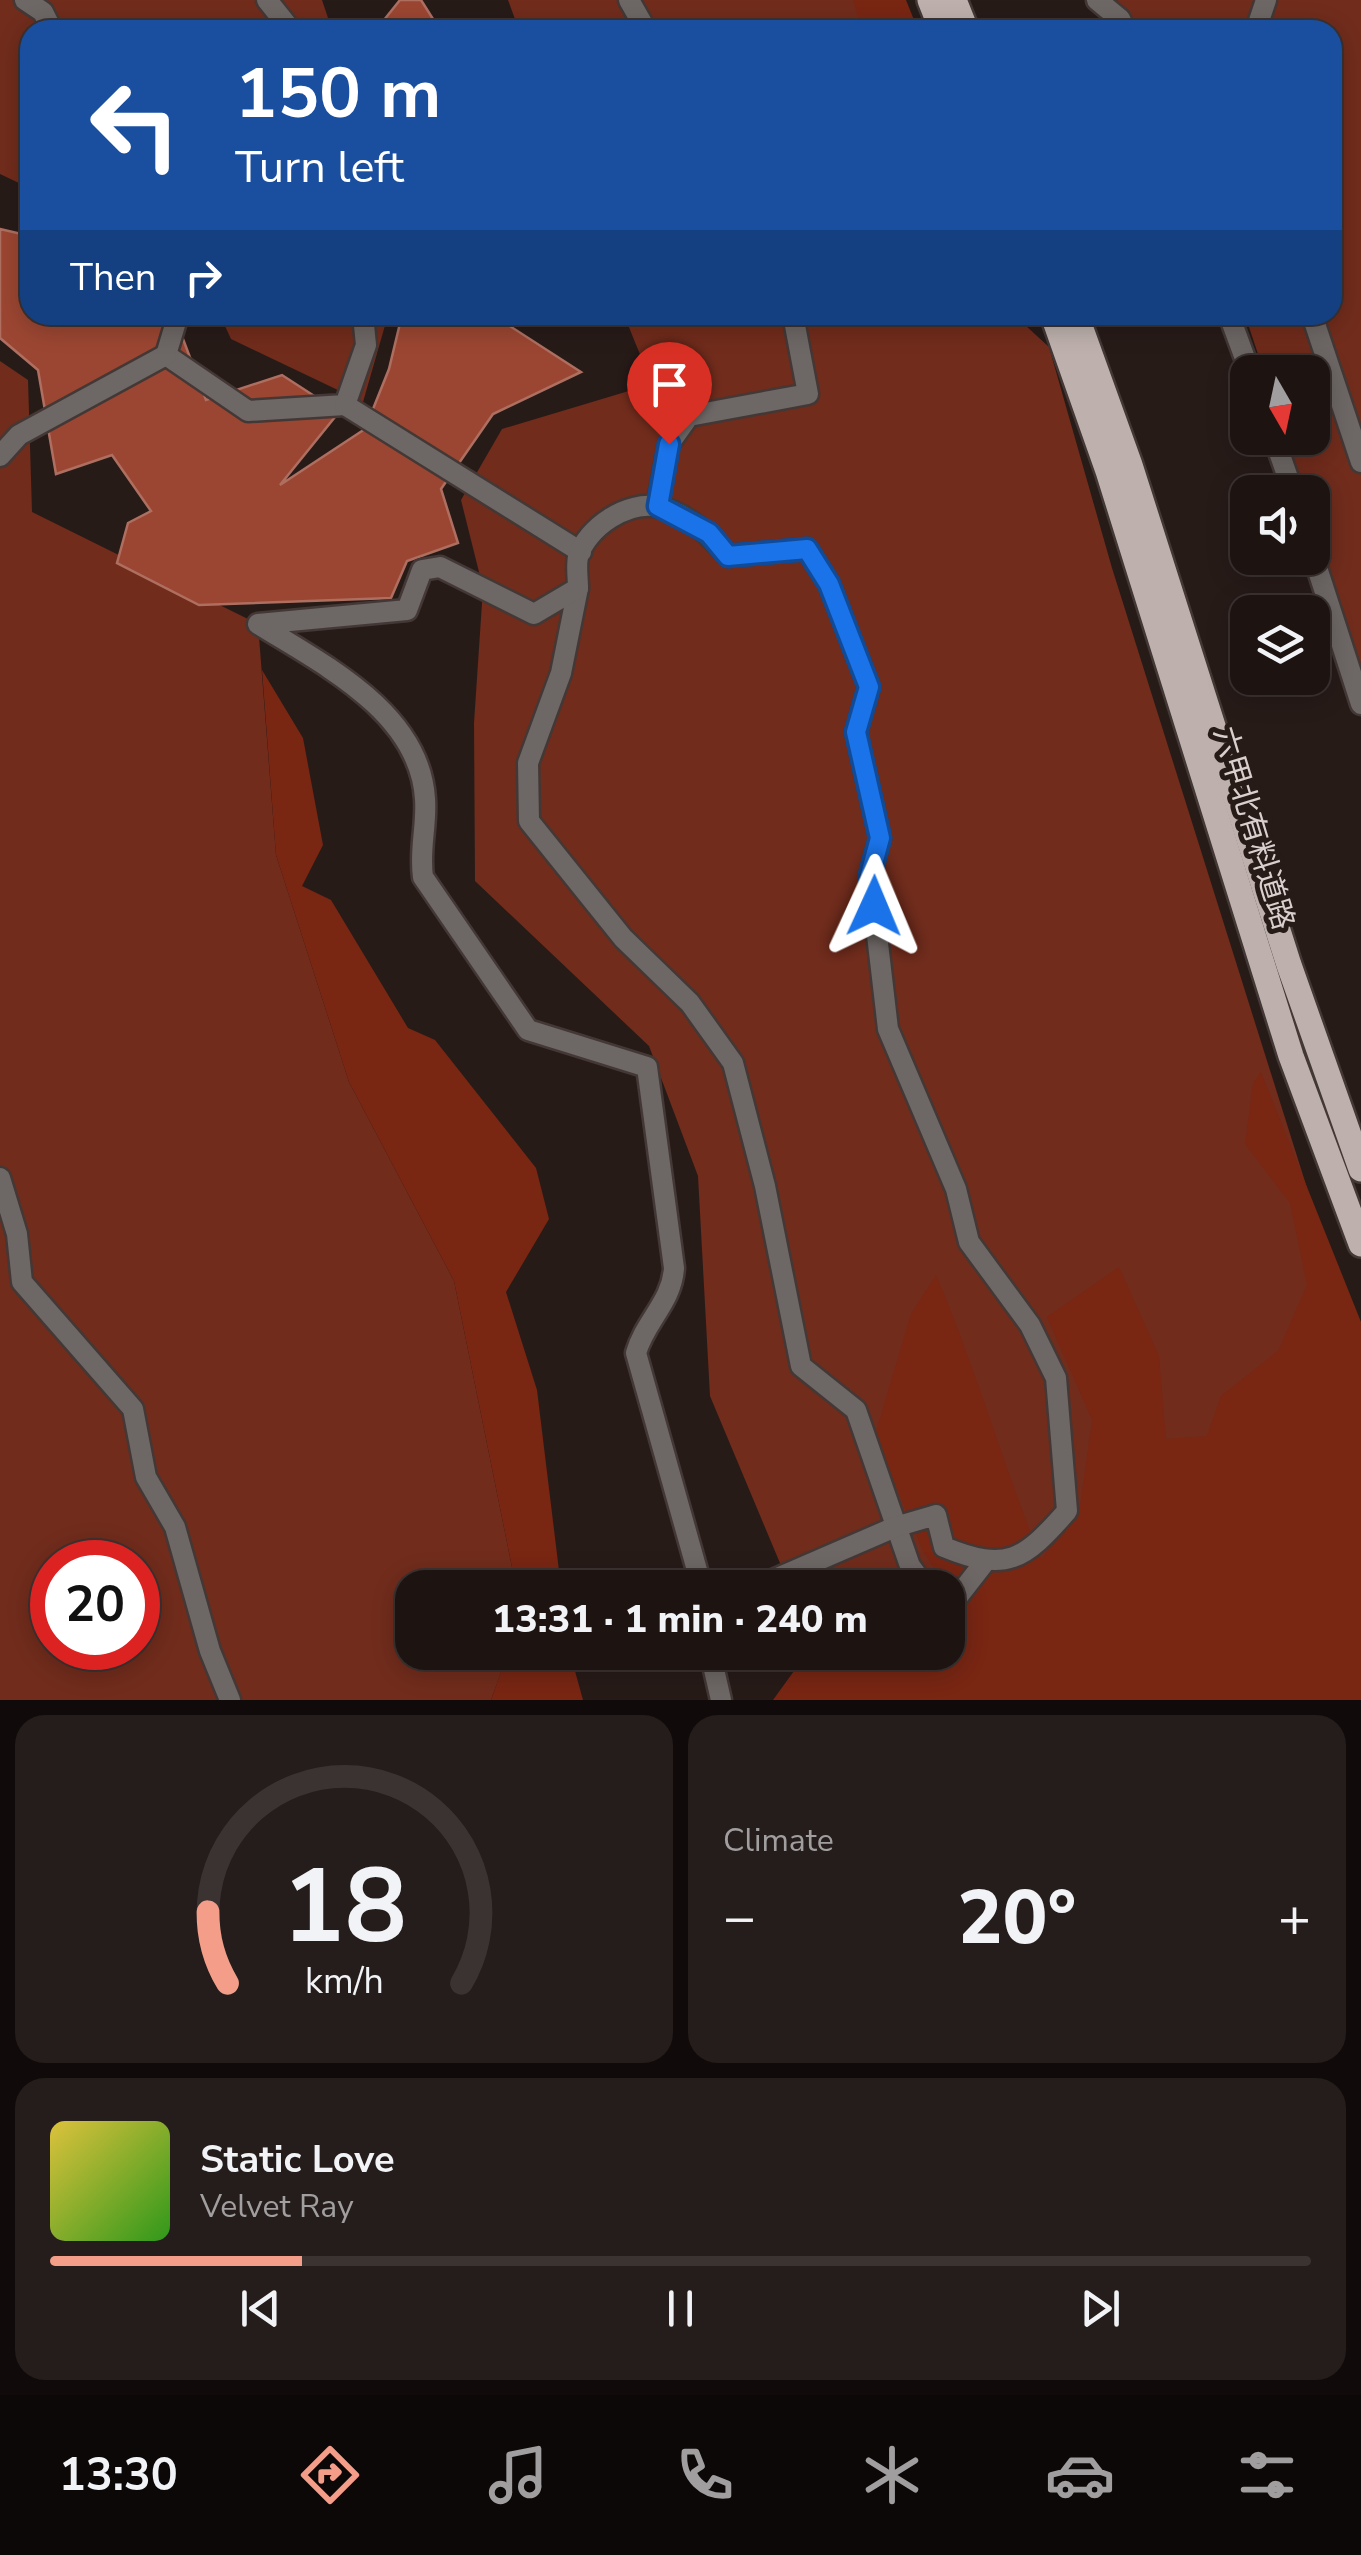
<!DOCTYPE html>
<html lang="en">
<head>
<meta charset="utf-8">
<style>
  :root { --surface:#1d1412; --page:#251d1b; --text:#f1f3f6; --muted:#a09e9f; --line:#3b3332; --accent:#f49e89 }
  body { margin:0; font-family:"Nunito Sans","Noto Sans JP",sans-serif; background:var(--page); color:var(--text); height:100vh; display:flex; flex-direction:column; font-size:38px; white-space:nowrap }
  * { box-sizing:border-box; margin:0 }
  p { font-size:32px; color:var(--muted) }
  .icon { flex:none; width:55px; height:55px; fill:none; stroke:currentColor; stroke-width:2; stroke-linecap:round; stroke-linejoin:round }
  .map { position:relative; height:1700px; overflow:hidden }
  .side { display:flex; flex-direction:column; gap:15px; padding:15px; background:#100b0a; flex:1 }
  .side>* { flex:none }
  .banner { position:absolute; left:20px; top:20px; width:1322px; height:305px; border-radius:30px; box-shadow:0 5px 25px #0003,0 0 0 2px var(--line); background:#1a4fa0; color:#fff; overflow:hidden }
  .needle { width:65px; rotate:171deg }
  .tools { position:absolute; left:1230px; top:355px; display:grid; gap:20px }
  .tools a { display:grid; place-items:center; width:100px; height:100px; border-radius:20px; background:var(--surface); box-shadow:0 5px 25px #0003,0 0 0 2px var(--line); font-size:50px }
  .speed { position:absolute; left:30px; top:1540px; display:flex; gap:20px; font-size:50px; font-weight:700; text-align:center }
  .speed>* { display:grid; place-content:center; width:130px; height:130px; border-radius:50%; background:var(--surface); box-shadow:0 5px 25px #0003,0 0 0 2px var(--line); line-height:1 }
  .speed .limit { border:15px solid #d22; background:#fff; color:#111 }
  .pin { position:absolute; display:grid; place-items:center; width:85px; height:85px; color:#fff; margin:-102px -42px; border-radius:50% 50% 50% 0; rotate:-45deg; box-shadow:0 0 10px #0007 }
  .pin .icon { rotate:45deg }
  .me { position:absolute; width:110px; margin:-55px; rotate:1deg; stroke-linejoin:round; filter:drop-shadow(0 0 8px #0008) }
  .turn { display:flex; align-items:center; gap:35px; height:210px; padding:0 50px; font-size:45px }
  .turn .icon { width:130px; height:130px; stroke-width:2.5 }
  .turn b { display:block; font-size:70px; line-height:85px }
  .then { display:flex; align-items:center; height:95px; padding:0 50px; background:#0003; gap:20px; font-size:38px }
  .big { font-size:75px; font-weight:800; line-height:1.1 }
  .side .tile { flex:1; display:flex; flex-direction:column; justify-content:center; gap:15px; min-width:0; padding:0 35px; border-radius:30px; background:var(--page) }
  .side .dial { align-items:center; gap:0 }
  .dial svg { height:260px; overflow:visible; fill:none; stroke:var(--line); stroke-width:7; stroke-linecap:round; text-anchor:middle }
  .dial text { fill:var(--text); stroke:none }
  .song { display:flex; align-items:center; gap:30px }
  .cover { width:120px; height:120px; border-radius:15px; background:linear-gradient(135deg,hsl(50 70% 55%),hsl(110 70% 35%)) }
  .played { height:10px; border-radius:5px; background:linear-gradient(90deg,var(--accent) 20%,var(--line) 20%) }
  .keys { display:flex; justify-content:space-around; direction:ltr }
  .heat { display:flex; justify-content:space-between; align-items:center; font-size:55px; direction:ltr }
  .side .tiles { flex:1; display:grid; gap:15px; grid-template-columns:1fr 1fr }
  .tile:last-child { grid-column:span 2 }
  .trip { position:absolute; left:395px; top:1570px; width:570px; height:100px; border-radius:30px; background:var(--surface); box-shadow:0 5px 25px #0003,0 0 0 2px var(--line); font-weight:800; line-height:100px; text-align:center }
  .tab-bar { display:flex; height:160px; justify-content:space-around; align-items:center; background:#0c0807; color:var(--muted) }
  .tab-bar .icon { width:70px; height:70px }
  .tab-bar .selected { color:var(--accent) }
  .tab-bar b { font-size:45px; color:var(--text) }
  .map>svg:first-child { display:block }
</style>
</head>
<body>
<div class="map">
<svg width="1361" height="1700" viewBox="0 0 1361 1700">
  <rect width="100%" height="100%" fill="#271b18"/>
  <!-- green -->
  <g fill="#712c1c" fill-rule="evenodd">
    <path d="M0,0H322L332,30H30V178L21,184L0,174Z"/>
    <path d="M508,0H870L883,30H519Z"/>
    <path d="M1117,0H1361V665L1313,518L1312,492H1304L1286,438H1312V372H1264L1245,315H1332V30H1133Z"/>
    <path d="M220,315H388L363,402L231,339Z"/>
    <path d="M624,315H1014L1049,347L1112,568L1307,1188L1345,1337L948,1650V1588L790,1587L710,1396L698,1176L649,1046L475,881L474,723L483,588L461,500L502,429L652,384Z"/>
    <path d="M0,361L28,380L32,512L258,624L276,855L349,1082L454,1281L516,1587L412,1588V1652L508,1653L491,1700H0ZM52,1562H138V1648H52Z"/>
  </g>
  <!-- forest -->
  <g fill="#792613">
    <path d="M853,0H906L918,30H861Z"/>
    <path d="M262,670L303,738L323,845L302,886L331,900L408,1028L435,1040L536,1168L549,1219L506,1292L537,1390L561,1587H516L454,1281L349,1082L276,855Z"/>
    <path d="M1261,1072L1361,1322V1700H773L794,1671L789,1653L948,1652V1624L964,1616L923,1551L875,1435L911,1314L936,1275C976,1368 1003,1465 1041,1559L1079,1513L1092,1420L1047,1317L1119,1267L1159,1356L1166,1439L1207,1436L1221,1396L1278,1351L1307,1285L1290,1203L1245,1144L1253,1083Z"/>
    <path d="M508,1652L570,1653L583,1700H491Z"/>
  </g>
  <!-- water -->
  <g fill="#9b4632" stroke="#ae6f61" stroke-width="2.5">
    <path d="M400,0H421L440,30H376Z"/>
    <path d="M0,229L30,236V315H174L206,400L282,375L339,412L280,485L365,429L389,369L402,315H503L502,321L581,372L493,414L441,489L458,543L407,561L391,598L199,605L117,563L128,523L151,511L112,455L56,474L38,370L0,338Z"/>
  </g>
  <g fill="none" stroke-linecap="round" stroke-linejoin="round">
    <!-- minor casing -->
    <g stroke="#433835" stroke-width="25">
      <g id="minor">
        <path d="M25,0L43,12L52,30"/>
        <path d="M267,0L291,30"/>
        <path d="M629,0L646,30"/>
        <path d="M1097,0L1120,19L1125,30"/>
        <path d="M1256,30L1266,0"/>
        <path d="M178,315L166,355L248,411L345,405L366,345L363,315"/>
        <path d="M1229,315L1250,372"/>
        <path d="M1312,315L1361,462"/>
        <path d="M345,405L581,552"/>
        <path d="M1274,438L1293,492"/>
        <path d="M0,456L19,435L166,355"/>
        <path d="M657,506L669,444L689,416L808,394L793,315"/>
        <path d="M1312,552L1361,704"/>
        <path d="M578,588L561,673L528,763L529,821L623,938L690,1003L733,1063L765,1186L801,1366L856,1410L910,1566L926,1588"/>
        <path d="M0,1178L17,1234L22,1282L133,1409L146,1477L175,1527L210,1651L230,1700"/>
        <path d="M702,1588L636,1353C645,1321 672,1302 674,1268L647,1067L528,1030L423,877C419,849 427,826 425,799C420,712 322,664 258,624L407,610L422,570L440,567L534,614L578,588C578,579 576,566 578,557C587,527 628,500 659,507C686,513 711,536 728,556L807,549L829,584L869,687L856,732L880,838L870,875L888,1029L956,1189L969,1242L1030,1325L1056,1378L1067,1511C1024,1560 1007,1573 944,1547L936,1515L895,1527L754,1588"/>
        <path d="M948,1599H956L984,1563"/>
        <path d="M710,1652L721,1700"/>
      </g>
    </g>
    <!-- major casing -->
    <g stroke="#433835" stroke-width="30">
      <g id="major">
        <path d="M930,0L942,30"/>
        <path d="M954,0L966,30"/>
        <path d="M1053,315L1108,471L1291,1056L1361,1244"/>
        <path d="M1076,315L1130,465L1289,965L1361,1169"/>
      </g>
    </g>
    <!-- minor -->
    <use href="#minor" stroke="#6d6765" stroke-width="20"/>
    <!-- major -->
    <use href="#major" stroke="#beb1ad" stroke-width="25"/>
  </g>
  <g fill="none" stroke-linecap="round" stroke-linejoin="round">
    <!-- route casing -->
    <g stroke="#114b97" stroke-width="25">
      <path id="route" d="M669,444L658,506L709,533L728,556L807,549L829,584L869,687L856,732L880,838L870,875L874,906"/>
    </g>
    <!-- route -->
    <use href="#route" stroke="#1a73e8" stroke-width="18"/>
  </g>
  <g text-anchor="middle" stroke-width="10" stroke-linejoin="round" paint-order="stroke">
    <!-- street labels -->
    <g font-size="30" fill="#d9d0ce" stroke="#271b18">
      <text transform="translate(1254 828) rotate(73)" y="10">六甲北有料道路</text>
    </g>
  </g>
</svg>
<div class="tools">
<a><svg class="needle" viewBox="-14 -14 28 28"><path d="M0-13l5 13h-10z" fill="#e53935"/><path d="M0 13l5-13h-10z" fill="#a09e9f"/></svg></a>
<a><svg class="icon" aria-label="sound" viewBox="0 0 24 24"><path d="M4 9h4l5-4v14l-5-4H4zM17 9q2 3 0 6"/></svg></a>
<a><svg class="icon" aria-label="layers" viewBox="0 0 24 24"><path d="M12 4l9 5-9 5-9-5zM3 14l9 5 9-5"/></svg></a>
</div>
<div class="speed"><div class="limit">20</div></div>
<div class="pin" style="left:669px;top:444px;background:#d93025"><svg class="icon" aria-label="arrive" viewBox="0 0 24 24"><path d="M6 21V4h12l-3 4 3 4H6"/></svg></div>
<svg class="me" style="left:874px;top:906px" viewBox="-20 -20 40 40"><path d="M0-17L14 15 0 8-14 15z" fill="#1a73e8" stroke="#fff" stroke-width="4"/></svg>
<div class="trip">13:31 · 1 min · 240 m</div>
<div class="banner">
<div class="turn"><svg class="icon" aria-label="left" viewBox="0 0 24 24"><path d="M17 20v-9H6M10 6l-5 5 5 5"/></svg><div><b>150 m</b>Turn left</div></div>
<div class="then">Then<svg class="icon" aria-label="right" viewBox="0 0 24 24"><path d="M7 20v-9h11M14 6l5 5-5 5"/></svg></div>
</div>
</div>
<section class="side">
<div class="tiles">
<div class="tile dial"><svg viewBox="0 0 100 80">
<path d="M14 69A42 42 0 1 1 86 69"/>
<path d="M14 69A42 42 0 0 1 8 47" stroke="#f49e89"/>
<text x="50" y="56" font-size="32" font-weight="700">18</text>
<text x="50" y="72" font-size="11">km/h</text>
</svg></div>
<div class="tile"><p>Climate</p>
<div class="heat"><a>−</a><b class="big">20°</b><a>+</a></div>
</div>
<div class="tile">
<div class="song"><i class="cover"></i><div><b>Static Love</b><p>Velvet Ray</p></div></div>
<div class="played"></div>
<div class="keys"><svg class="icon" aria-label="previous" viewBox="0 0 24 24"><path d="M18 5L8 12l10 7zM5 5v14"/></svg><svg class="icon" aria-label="pause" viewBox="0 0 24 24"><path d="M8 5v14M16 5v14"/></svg><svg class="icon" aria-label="next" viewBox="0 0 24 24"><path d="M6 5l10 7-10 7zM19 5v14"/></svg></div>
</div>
</div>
</section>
<nav class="tab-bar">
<b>13:30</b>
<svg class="icon selected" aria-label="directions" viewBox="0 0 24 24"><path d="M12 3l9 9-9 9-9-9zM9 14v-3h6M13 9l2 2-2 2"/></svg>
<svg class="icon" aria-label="music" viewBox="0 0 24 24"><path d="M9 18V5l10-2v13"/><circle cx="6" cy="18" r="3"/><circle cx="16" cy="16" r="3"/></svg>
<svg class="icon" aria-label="phone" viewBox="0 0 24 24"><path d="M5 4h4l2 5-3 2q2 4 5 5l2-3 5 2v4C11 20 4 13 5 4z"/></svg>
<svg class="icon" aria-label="climate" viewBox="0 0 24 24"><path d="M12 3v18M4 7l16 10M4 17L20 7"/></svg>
<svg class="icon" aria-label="car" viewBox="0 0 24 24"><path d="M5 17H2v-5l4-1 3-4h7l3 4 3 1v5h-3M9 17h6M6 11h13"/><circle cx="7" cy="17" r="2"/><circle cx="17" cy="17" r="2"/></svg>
<svg class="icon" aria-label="filters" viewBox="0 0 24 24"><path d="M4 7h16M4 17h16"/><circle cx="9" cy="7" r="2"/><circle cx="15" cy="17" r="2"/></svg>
</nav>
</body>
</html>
